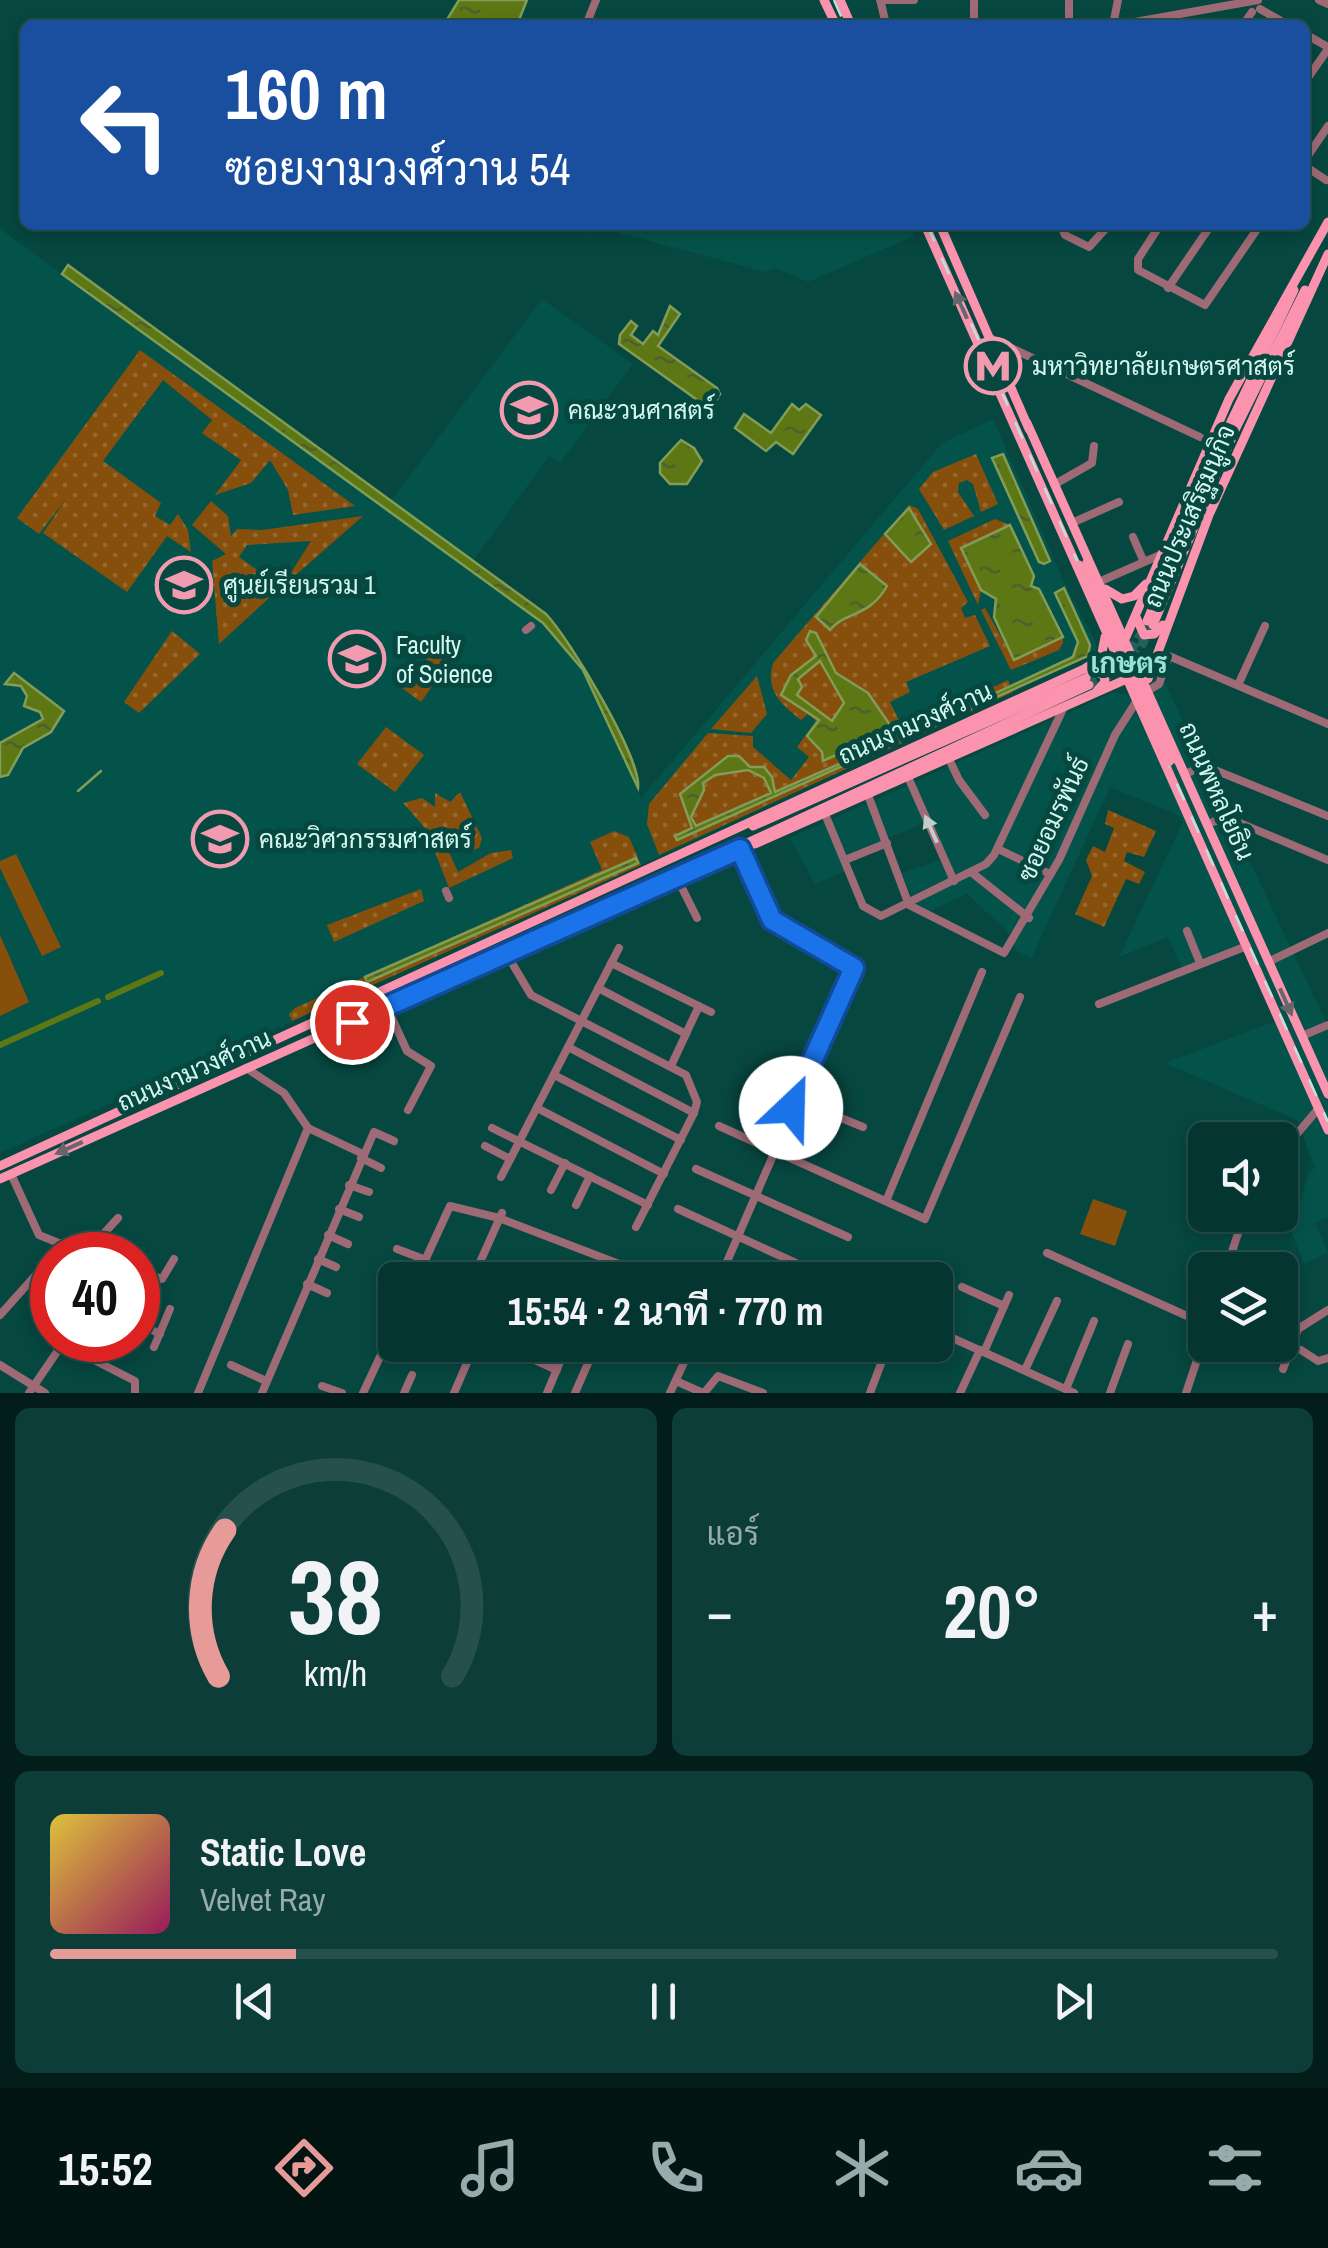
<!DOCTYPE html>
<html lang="th">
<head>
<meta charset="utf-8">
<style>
  :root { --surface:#043530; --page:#0d3d38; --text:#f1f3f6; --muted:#97abab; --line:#25504c; --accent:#e69b98 }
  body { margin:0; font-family:"Archivo Narrow",Sarabun,sans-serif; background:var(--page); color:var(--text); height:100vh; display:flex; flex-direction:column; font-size:38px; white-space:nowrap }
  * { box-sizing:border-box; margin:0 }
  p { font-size:32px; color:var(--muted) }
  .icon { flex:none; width:55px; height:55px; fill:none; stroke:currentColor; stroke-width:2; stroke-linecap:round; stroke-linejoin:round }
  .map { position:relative; height:1393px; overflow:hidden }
  .drawer { display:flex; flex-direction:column; gap:15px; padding:15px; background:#021d1a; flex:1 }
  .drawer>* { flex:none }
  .top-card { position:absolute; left:20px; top:20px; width:1290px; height:210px; border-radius:15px; box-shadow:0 5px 15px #0003,0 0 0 2px var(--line); background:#1a4fa0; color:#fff; overflow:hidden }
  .buttons { position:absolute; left:1188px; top:1122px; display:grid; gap:20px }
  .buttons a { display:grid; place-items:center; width:110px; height:110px; border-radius:15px; background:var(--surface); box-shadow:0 5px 15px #0003,0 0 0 2px var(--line); font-size:50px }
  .speed { position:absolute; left:30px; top:1232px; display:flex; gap:20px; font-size:50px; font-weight:700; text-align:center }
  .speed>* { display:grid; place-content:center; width:130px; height:130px; border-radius:50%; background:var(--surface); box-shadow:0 5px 15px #0003,0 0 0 2px var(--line); line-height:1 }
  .speed .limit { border:15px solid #d22; background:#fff; color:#111 }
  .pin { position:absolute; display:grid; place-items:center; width:85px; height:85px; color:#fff; margin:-42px; border:5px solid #fff; border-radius:50%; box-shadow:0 2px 10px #0007 }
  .me { position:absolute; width:110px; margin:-55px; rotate:24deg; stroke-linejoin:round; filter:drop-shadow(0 0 8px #0008) }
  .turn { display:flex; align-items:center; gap:35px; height:210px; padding:0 40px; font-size:45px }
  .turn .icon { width:130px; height:130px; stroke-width:2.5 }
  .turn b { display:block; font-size:70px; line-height:85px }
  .big { font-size:75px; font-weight:700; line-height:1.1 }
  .drawer .widget { flex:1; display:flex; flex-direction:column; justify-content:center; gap:15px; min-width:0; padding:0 35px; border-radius:15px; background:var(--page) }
  .drawer .dial { align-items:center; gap:0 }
  .dial svg { height:260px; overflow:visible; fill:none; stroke:var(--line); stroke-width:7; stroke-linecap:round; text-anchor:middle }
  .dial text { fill:var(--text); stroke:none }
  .song { display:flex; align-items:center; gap:30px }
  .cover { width:120px; height:120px; border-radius:15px; background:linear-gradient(135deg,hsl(50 70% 55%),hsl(330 70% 35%)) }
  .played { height:10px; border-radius:5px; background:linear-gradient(90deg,var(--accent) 20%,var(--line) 20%) }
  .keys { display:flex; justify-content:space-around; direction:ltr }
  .heat { display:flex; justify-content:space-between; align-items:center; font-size:55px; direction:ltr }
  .drawer .tiles { flex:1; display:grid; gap:15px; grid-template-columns:1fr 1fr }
  .widget:last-child { grid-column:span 2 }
  .trip { position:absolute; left:378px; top:1262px; width:575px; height:100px; border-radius:15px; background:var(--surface); box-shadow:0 5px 15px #0003,0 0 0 2px var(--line); font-weight:700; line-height:100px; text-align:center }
  .dock { display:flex; height:160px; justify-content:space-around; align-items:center; background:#021513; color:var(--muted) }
  .dock .icon { width:70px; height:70px }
  .dock .selected { color:var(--accent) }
  .dock b { font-size:45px; color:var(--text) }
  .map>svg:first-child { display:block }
</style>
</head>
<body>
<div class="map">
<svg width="1328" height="1393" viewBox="0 0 1328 1393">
  <defs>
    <pattern id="park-dots" width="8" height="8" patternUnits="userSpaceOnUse" patternTransform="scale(2.5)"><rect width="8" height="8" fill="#874f0c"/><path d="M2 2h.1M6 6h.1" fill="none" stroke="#976930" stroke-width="1.8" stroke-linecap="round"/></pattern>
    <pattern id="water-ripples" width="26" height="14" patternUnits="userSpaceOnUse" patternTransform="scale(2.5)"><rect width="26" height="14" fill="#5e7715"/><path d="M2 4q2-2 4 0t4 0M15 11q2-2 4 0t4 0" fill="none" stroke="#4e602e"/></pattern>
  </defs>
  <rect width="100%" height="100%" fill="#064740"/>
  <!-- built -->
  <g fill="#04534b">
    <path d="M588,225H909L914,236L808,282L776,268L765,272L613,231L587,233Z"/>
    <path d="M0,229L385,509L542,299L633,364L560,463L549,456L468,568L543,623L583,670L641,798L942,443L993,419L1064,582L1096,643V653L658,857L0,1153Z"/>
    <path d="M1162,677L1328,1026V1217L1315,1223L1328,1252L1304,1264L1291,1231L1309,1172L1315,1168L1297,1120L1165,1063L1276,1021L1246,952L1240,947L1181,967L1168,937L1119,957L1183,822L1180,816L1110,787L1031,959L1016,950L1007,931L967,894L927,912L916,906L902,873L941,860L925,822L842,859L846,871L815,884L790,838L1114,692L1126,695Z"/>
  </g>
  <!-- park -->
  <g fill="url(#park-dots)">
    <path d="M140,350L355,506L293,515L288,490L270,460L251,483L215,495L241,460L202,433L212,420L163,380L103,461L161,503L155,516L170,525L178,514L188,530L191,552L167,536L127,592L43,533L66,499L39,534L17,518Z"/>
    <path d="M976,454L998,504L981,512L973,484L967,480L959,483L958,492L974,516L944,530L919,489L933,472Z"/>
    <path d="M211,501L228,516L231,536L237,529L262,530L363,516L282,587L311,541L247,545L239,557L281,587L219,644L212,561L226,554L192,525Z"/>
    <path d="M909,505L918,509L968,602L961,608L965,618L975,615L990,646L906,682L910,692L890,702L903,729L1008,680L1013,692L659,855L647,824L649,804L708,733L753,736V747L791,780L809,757L797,747L816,721L808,714L801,720C781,704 765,691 773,663Z"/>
    <path d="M995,519L1010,525L961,548L981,590L978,605L948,541Z"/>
    <path d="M985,608L1014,660L1063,637V643L1059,650L1011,670L981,610Z"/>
    <path d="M172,631L200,654L139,713L124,702Z"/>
    <path d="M439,643L454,655L421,702L402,688Z"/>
    <path d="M757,676L767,714L751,733L711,729Z"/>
    <path d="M386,727L424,755L395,792L357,764Z"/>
    <path d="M460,792L482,838L479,848L468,851L458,847L449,852L458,872L491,853L511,850L513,858L449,888L426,829L403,803L422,798L435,807V793L450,802Z"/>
    <path d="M1108,810L1156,831L1144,857L1127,852L1124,861L1145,872L1139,884L1126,879L1104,927L1075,914L1092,876L1086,860L1093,846L1105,852L1114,828L1105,824Z"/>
    <path d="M614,831L629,837L641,865L292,1021L289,1014L295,1008L602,870L590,842Z"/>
    <path d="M421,889L424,901L334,942L327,925Z"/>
  </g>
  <!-- pitch -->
  <g fill="#874f0c">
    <path d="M16,854L61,947L42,956L0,868V861Z"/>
    <path d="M0,935L29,1002L0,1016Z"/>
    <path d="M1093,1199L1127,1211L1115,1246L1080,1234Z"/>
  </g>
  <!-- water -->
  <g fill="url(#water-ripples)" stroke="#819d57" stroke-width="2.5" fill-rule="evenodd">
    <path d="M459,0H527L517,25H459L448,18Z"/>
    <path d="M68,265L546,614C569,638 642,759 638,788L583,670L543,623L62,274Z"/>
    <path d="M670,306L680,314L658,346L717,388L720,394L715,403L708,399L703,404L619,344L620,335L631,321L637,326L631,335L643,344L653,331L658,335Z"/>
    <path d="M792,404L799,410L806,404L821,415L793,454L776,442L766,451L735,428L744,414L771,433Z"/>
    <path d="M681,440L694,448L702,461L687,484H670L660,473V463Z"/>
    <path d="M1003,454L1050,561L1044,564L1039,562L992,458Z"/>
    <path d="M909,508L931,544L911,562L885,534Z"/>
    <path d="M1010,525L1034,576L1031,586L1039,589L1063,637L1014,660L994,617L996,599L981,590L961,548Z"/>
    <path d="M860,564L887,586C869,618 845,611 830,630L816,617Z"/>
    <path d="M1064,588L1090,645L1088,656L677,840L675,836L692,828L680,794L728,756H739L750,767H764L772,777L775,792L885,744L881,735L823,761L822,752L807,736L819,720L781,695L791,675L816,656L806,640L810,631L816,633L836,673L868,693L899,738L1073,657L1078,642L1055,593ZM820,661L844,703L832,721L797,695L802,687L798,679ZM748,770L764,778L771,793L696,826L691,817L704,790L703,783L715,775Z"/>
    <path d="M14,673L64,711L51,732L23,748L8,775L0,777V743L43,719L40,712L24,706L27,696L21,686L5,684Z"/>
    <path d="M636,858L638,863L367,982L365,977Z"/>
  </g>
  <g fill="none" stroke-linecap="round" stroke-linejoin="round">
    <!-- stream -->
    <path stroke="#819d57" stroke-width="2.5" d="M78,791L101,771"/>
    <!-- canal -->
    <g stroke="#5e7715" stroke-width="6">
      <path d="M108,997L161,973"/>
      <path d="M0,1045L98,1001"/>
    </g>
    <!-- major-tunnel -->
    <g stroke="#25615a" stroke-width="9" stroke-dasharray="9 4.5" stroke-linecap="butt">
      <path d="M1086,678L1125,660L1145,627"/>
      <path d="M1089,685L1129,667L1153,625"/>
    </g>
    <!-- minor -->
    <g stroke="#9e6a76" stroke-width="8">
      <path d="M880,0H914"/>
      <path d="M974,0V25"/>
      <path d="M1069,0V25"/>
      <path d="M1319,0L1328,4"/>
      <path d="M881,3L886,25"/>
      <path d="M1260,9L1288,25"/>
      <path d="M586,25L596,0"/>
      <path d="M1113,25L1118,0"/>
      <path d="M1118,25L1258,0"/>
      <path d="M1243,25L1252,12"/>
      <path d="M1305,34L1328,47"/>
      <path d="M1305,82L1328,49"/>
      <path d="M1305,160L1328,126"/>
      <path d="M1305,166L1326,180"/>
      <path d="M1305,216L1307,217"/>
      <path d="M1061,225L1065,235L1089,247L1109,225"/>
      <path d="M1160,225L1138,259V270L1205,305L1260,225"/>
      <path d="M1168,288L1211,225"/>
      <path d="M990,338L1200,437"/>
      <path d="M1057,483L1092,463L1094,446"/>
      <path d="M1074,522L1119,502"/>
      <path d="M1133,537L1143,560"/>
      <path d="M1101,581L1160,555"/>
      <path d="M526,630L531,626"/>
      <path d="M1238,685L1265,626"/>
      <path d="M1149,690L1159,684L1169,656L1328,724"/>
      <path d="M949,759L959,780L985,815"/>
      <path d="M1187,773L1205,766L1328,816"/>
      <path d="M908,777L954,881"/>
      <path d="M868,795L909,905L1004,953L1059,860L1115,735L1136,702"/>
      <path d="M825,814L863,906L881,916L986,864L994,855L1064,707"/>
      <path d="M1209,823L1228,818L1328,860"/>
      <path d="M998,849L1050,874"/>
      <path d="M845,860L887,843"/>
      <path d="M971,872L1029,918"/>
      <path d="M676,876L697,918"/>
      <path d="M446,891L449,898"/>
      <path d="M1187,931L1200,963"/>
      <path d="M506,953L531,995L686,1075L697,1102L694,1113L636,1227"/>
      <path d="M1268,962L1328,933"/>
      <path d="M611,963L711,1012"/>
      <path d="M598,988L686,1034"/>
      <path d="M1099,1004L1247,946"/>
      <path d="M387,1007L407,1051L431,1066L408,1110"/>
      <path d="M1302,1036L1328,1025"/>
      <path d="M568,1047L694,1113"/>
      <path d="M671,1066L699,1006"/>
      <path d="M246,1068L284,1093L308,1128L363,1154"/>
      <path d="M554,1075L681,1140"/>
      <path d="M795,1099L863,1127"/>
      <path d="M537,1108L664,1174"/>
      <path d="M719,1126L925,1219L1020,997"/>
      <path d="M492,1128L648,1205"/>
      <path d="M485,1146L510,1159"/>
      <path d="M1280,1154L1318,1109"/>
      <path d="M361,1158L381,1168"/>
      <path d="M696,1169L848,1237"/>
      <path d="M11,1174L39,1235L88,1255"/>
      <path d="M501,1177L619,948"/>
      <path d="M349,1185L369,1192"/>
      <path d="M551,1190L565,1163"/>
      <path d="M886,1201L982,972"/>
      <path d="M576,1205L590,1176"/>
      <path d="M339,1209L359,1217"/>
      <path d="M678,1209L833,1280"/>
      <path d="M328,1235L348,1244"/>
      <path d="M397,1249L426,1260"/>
      <path d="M1047,1253L1205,1324"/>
      <path d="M85,1254L118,1218"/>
      <path d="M318,1259L336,1267"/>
      <path d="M1226,1270L1244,1215"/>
      <path d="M138,1271L162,1279L174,1259"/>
      <path d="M416,1280L450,1206L499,1218L661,1280"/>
      <path d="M472,1280L502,1213"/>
      <path d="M597,1280L607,1260"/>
      <path d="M719,1280L854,969L772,921L739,849"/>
      <path d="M929,1280L938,1273"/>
      <path d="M307,1284L327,1293"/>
      <path d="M962,1287L1004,1306"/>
      <path d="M0,1315L52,1257"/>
      <path d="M138,1323L160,1334"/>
      <path d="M939,1332L1074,1393"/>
      <path d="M63,1344L135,1381V1393"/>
      <path d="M658,1345L687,1357"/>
      <path d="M503,1346L557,1370"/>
      <path d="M154,1347L170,1309"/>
      <path d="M1301,1350L1318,1361L1328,1358"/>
      <path d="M448,1352L468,1360"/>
      <path d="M984,1352L1009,1295"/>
      <path d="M0,1365L45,1393"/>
      <path d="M231,1365L266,1381"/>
      <path d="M1283,1369L1298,1329L1328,1310"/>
      <path d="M1025,1370L1057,1301"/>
      <path d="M676,1381L703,1393"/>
      <path d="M322,1386L342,1393"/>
      <path d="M1066,1389L1094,1321"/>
      <path d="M29,1393L63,1343"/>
      <path d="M198,1393L308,1128"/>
      <path d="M262,1393L374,1132L394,1141"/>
      <path d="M363,1393L395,1325"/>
      <path d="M404,1393L412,1375"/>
      <path d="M454,1393L473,1349"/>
      <path d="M547,1393L567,1345"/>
      <path d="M575,1393L596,1345"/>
      <path d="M670,1393L692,1345"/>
      <path d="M704,1393L718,1376L763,1393"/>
      <path d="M870,1393L888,1345"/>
      <path d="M960,1393L980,1350"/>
      <path d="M1110,1393L1128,1344"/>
      <path d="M1186,1393L1205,1336"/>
    </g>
    <!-- major -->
    <g stroke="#fc93ae" stroke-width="9">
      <path d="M824,0L836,25"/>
      <path d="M840,0L851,25"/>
      <path d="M925,225L1328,1130"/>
      <path d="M940,225L1029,429"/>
      <path d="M1027,423L1328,1094"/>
      <path d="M1105,589L1122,599L1134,596L1146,584"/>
      <path d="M1136,617L1144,635L1154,634L1163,625"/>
      <path d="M1147,621L1229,426L1294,290"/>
      <path d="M1153,625L1235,430L1305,290"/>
      <path d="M1126,637L1229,399L1328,222"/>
      <path d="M1086,669L1104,675L1105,682L1097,691"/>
      <path d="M1148,679L1209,515L1328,254"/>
      <path d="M753,826L1086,678"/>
      <path d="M755,844L1129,678"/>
      <path d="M0,1166L1084,669L1101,658L1105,637"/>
      <path d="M0,1179L676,876L1089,685"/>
    </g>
    <!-- rail -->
    <g stroke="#bbe2db" stroke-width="2.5" stroke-dasharray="18 18" stroke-linecap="butt">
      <path d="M834,0L845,25"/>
      <path d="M927,225L1328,1122"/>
    </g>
    <!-- major-bridge -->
    <g stroke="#fc93ae" stroke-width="9">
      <path d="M1087,562L1175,759"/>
      <path d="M1079,565L1169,762"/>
    </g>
  </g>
  <!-- one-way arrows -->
  <defs><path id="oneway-solid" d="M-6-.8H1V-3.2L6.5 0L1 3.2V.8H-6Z" transform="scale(2.5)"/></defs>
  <g fill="#68656c">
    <use href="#oneway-solid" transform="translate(961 305) rotate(-114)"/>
    <use href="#oneway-solid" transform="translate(1286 1002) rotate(66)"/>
    <use href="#oneway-solid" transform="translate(69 1148) rotate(156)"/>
  </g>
  <use fill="#c3cdcb" href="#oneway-solid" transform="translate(931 829) rotate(-114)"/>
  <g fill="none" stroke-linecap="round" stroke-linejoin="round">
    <!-- route casing -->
    <g stroke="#114b97" stroke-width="25">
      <path id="route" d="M352,1022L740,849L772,920L854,968L791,1108"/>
    </g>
    <!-- route -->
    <use href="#route" stroke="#1a73e8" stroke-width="18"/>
  </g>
  <!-- icons -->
  <defs>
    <g id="metro-ring" transform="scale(2.875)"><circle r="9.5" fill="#064740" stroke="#f29ab0" stroke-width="1.5"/><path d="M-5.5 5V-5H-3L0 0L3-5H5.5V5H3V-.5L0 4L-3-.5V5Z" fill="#f29ab0"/></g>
    <g id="university-ring" transform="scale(2.875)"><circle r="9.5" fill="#064740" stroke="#f29ab0" stroke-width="1.5"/><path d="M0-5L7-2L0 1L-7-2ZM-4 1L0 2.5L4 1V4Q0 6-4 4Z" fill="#f29ab0"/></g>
  </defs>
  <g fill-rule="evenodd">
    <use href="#metro-ring" x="993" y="366"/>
    <use href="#university-ring" x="529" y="410"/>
    <use href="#university-ring" x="184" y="585"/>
    <use href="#university-ring" x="357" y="659"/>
    <use href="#university-ring" x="220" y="839"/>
  </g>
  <g text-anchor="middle" stroke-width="10" stroke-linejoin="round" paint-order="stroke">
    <!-- poi labels -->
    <g font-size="25" fill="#d3f7f0" stroke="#064740" text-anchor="start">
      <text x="1032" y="375">มหาวิทยาลัยเกษตรศาสตร์</text>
      <text x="568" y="419">คณะวนศาสตร์</text>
      <text x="223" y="594">ศูนย์เรียนรวม 1</text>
      <text x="396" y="654">Faculty<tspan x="396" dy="29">of Science</tspan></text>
      <text x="259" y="848">คณะวิศวกรรมศาสตร์</text>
    </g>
    <!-- street labels -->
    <g font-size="25" fill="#d3f7f0" stroke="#064740">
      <text transform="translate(1189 516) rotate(-67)" y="9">ถนนประเสริฐมนูกิจ</text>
      <text transform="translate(915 723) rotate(-24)" y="9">ถนนงามวงศ์วาน</text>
      <text transform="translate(1217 791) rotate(66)" y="9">ถนนพหลโยธิน</text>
      <text transform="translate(1053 819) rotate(-65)" y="9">ซอยอมรพันธ์</text>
      <text transform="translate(194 1070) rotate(-24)" y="9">ถนนงามวงศ์วาน</text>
    </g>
    <!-- neighbourhood labels -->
    <g font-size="28" font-weight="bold" fill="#98e3d7" stroke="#064740">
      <text x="1129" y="673">เกษตร</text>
    </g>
  </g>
</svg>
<div class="buttons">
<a><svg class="icon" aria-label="sound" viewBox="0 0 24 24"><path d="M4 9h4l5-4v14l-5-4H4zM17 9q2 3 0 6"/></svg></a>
<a><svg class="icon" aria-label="layers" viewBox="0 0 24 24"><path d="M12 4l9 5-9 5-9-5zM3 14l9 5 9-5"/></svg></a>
</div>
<div class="speed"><div class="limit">40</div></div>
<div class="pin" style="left:352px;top:1022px;background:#d93025"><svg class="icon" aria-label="arrive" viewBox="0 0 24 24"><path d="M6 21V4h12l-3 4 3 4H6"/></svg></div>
<svg class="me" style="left:791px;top:1108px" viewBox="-20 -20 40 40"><circle r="19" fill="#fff"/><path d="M0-13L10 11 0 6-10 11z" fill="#1a73e8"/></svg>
<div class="trip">15:54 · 2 นาที · 770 m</div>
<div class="top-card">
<div class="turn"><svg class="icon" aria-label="left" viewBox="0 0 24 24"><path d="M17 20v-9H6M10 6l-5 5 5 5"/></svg><div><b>160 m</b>ซอยงามวงศ์วาน 54</div></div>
</div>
</div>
<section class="drawer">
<div class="tiles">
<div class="widget dial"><svg viewBox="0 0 100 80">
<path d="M14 69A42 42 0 1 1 86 69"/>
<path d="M14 69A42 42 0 0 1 16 24" stroke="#e69b98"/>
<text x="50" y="56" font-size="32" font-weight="700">38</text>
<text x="50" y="72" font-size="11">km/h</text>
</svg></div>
<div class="widget"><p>แอร์</p>
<div class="heat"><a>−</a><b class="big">20°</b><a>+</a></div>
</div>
<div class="widget">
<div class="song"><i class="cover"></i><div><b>Static Love</b><p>Velvet Ray</p></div></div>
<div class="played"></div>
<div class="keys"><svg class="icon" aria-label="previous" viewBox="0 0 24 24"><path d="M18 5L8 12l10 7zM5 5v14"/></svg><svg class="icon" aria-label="pause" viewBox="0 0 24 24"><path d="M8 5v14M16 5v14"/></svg><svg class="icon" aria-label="next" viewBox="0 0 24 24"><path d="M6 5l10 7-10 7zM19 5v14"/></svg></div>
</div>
</div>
</section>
<nav class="dock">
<b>15:52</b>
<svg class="icon selected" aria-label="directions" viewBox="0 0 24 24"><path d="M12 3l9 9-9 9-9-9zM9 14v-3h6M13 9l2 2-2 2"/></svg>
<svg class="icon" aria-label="music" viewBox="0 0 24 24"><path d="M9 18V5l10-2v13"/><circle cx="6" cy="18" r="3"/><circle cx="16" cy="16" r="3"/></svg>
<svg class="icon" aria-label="phone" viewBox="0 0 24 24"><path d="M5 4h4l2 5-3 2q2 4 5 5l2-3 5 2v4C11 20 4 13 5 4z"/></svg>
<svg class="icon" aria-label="climate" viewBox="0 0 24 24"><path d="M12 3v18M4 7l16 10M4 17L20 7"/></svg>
<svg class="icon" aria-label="car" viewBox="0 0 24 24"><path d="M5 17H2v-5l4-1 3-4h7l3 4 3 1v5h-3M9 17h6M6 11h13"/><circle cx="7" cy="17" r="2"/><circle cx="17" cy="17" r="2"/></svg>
<svg class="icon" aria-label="filters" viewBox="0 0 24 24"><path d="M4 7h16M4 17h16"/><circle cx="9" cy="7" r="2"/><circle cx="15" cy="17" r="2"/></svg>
</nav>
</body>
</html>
